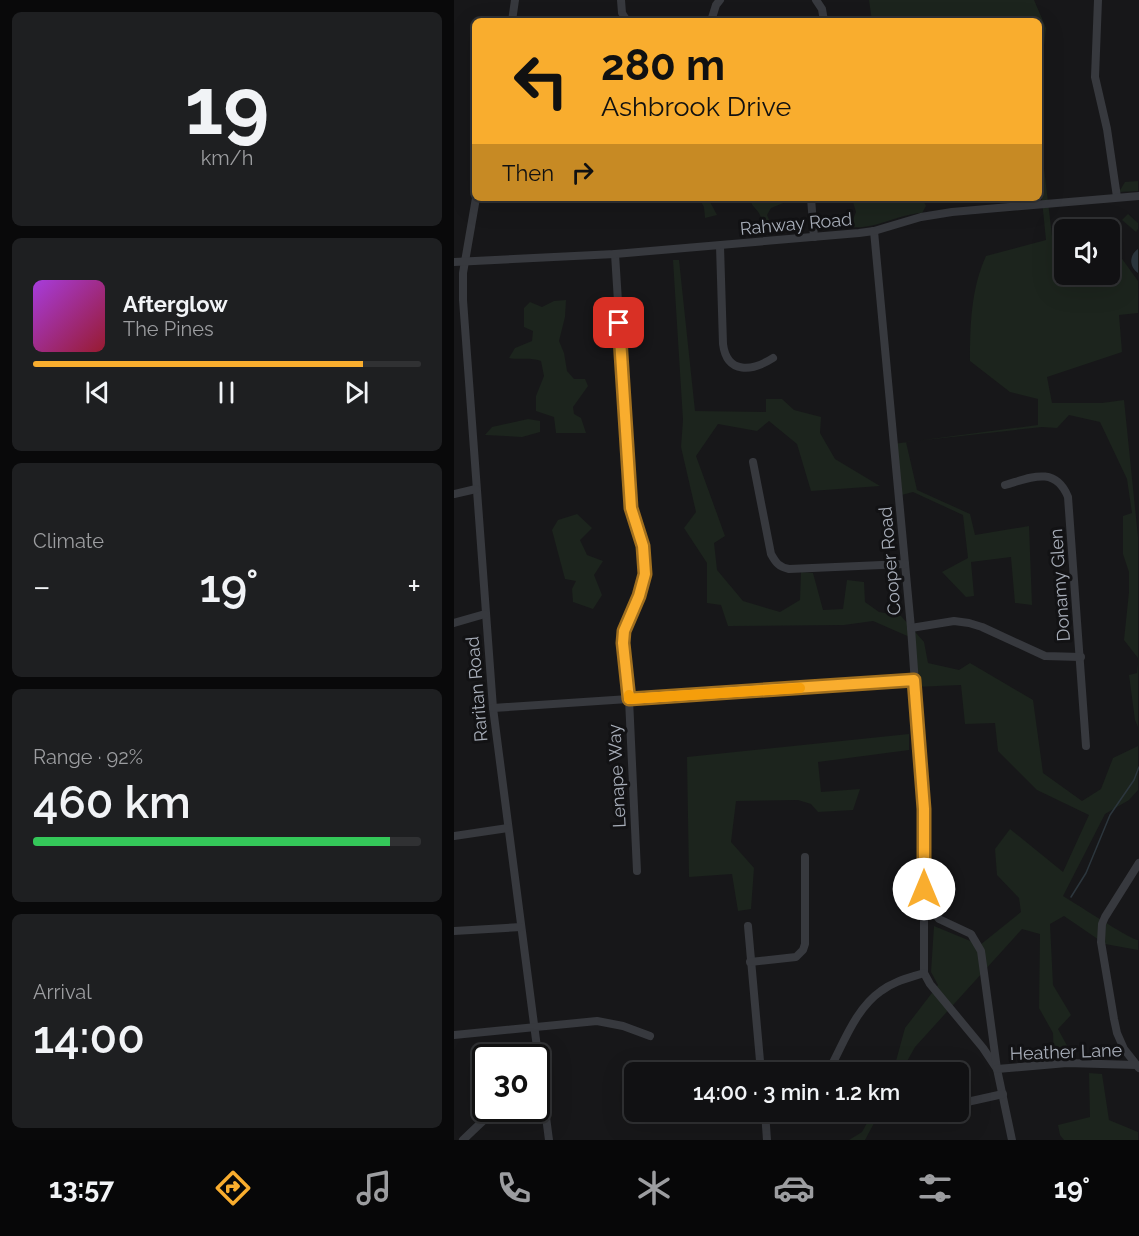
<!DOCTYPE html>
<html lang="en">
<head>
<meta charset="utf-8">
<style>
  :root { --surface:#111113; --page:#1e1f21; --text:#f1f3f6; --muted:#9c9da0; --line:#303133; --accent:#f9ad2e }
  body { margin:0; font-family:Raleway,sans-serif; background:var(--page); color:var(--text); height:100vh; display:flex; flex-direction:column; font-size:22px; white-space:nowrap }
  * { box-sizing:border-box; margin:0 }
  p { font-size:20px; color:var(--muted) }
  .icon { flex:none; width:33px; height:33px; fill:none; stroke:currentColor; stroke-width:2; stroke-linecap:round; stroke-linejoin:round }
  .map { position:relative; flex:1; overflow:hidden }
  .sheet { display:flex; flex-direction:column; gap:12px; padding:12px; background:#09090a; width:454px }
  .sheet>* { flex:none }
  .top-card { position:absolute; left:18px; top:18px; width:570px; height:183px; border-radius:9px; box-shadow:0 6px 24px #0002,0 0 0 2px var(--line); background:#f9ad2e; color:#111; overflow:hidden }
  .controls { position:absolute; left:600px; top:219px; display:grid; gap:12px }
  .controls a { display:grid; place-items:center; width:66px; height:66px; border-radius:9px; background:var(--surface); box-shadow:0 6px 24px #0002,0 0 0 2px var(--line); font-size:30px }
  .speed { position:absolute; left:18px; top:1044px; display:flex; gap:12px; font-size:30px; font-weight:700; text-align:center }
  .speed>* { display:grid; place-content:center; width:78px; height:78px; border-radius:50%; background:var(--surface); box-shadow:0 6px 24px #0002,0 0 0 2px var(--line); line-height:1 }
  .speed .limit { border:3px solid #111; border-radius:9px; background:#fff; color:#111 }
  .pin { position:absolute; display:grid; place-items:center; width:51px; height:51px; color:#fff; margin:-26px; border-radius:12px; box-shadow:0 3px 9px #0006 }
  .me { position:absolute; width:66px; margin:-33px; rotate:0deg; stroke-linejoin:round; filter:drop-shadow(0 0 4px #0008) }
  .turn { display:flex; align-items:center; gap:21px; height:126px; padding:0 30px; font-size:27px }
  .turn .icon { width:78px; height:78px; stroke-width:2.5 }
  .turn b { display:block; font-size:42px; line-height:51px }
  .then { display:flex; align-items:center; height:57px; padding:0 30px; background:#0003; gap:12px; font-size:22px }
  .big { font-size:45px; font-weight:600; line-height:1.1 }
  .sheet .card { flex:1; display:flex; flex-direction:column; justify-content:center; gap:9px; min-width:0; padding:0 21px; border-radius:9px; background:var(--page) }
  .sheet .dial { align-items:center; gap:0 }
  .dial b { font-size:78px; line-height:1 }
  .song { display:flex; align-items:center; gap:18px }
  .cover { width:72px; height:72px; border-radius:9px; background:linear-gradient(135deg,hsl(280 70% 55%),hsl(350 70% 35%)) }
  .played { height:6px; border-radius:3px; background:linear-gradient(90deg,var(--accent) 85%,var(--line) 85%) }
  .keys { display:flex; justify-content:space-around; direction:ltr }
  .heat { display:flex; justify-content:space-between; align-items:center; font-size:33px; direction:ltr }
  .charge { height:9px; border-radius:4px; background:linear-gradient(90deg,#34c759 92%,var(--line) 0) }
  .trip { position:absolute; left:170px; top:1062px; width:345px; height:60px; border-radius:9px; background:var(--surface); box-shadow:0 6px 24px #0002,0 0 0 2px var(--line); font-weight:600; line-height:60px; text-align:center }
  .dock { display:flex; height:96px; justify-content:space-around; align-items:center; background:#070708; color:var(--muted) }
  .dock .icon { width:42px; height:42px }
  .dock .selected { color:var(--accent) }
  .dock b { font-size:27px; color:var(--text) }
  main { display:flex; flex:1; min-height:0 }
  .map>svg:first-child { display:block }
</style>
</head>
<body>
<main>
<section class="sheet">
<div class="card dial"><b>19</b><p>km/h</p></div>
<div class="card">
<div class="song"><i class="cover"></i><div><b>Afterglow</b><p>The Pines</p></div></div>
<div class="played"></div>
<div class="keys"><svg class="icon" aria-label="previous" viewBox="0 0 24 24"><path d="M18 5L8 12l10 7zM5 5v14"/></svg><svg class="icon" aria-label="pause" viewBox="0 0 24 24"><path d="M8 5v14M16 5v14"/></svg><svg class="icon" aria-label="next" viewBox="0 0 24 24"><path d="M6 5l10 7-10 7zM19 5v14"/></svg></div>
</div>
<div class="card"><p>Climate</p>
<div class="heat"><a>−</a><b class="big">19°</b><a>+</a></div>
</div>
<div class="card"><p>Range · 92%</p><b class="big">460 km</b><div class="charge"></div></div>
<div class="card"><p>Arrival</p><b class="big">14:00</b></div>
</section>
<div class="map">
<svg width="685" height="1140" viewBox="0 0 685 1140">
  <rect width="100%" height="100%" fill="#171719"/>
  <!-- green -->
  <g fill="#1c241d">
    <path d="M415,0H580L592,28L585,90V21H418Z"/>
    <path d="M585,104L587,143L601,261H610V274H656V242L684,281V313L665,315L668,352L593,377L598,403H648L670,400L684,537V658L670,640L675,592V572L669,554V516L678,513L673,479L646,422L615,415L603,428L588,427L452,442L463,490L516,514L521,535L575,526L578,605L561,603L557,557L517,562L520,596L512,597L488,572L514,558L509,515L459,492L444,496L439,444L584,425V399L556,392L516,361C516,325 517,289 532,256L592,240L585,171Z"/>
    <path d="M684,181V191L665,192L671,182Z"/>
    <path d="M128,198H186L161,201L124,202Z"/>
    <path d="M245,198H254L263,215L251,218L250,207Z"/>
    <path d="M296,198H350L351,203H343L339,199L317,208L313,215L320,231L313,234C309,228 309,221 306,215C303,208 297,207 296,198Z"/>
    <path d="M394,198L422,201L428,198H468L472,206L468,213C443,214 422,230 396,227L402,212L399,202Z"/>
    <path d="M674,214L684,223V229L682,232L668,220Z"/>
    <path d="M219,260H225L241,411L312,412V399H328L340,410L367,417L366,433L381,459L426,486L357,491L343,444L315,421L303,431L264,424L242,456L271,536L260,543L263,570L289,601L326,612L346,600L347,572L359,573L369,610L389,609L393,580L410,582L411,602L425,612L447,616L470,642L474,663L505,670L516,663L579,700L589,773L628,801L647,789L659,758L684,746V790L675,800L651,814L609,896C621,903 677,940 684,940V950L651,944L610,916L596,924L599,985L617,1015L604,1029L623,1064L600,1063L599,1033L585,1008L586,934L568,929L461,1047L447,1072H439L451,1028L484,985L477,972L480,926L526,945L567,912L565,898L543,875L541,849L556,829L609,872L635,815L583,790L544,751L541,723L511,724L507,685L460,687L458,638L419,621L390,625L274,626L267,605L253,603V563L230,528L242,512L227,447L229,420Z"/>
    <path d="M112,300L111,317L105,341L110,353L113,371L120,379H131L134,386L119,407L120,414L127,418L132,433H102L100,417L82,411V396L90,376L87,361C76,357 67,360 55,358L61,348L78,341L79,331L70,327V308L76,302L88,307L100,301Z"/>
    <path d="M74,419L86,421V432L68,437L31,435L38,427Z"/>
    <path d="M123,514L138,528L126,540L133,555L149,561L140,575L148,595L139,609L119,602L118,589L122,581L111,579L98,530L104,520Z"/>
    <path d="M684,664V727L681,720L675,675L683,673Z"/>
    <path d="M455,734V750L364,762L367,792L406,789L399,810L364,812L357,804L344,800L282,801L277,842L300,868L297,909L284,911L278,874L235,877L233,757Z"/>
    <path d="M635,1073L648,1074L655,1120L684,1132V1140H610L606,1135L604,1125L636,1117Z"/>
    <path d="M419,1112H426L411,1140H395L408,1132Z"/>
  </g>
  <!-- water -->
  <path fill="#2c363d" d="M684,249V273C675,267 675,255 684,249Z"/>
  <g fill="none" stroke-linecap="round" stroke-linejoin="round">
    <!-- stream -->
    <path stroke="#2c363d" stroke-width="1.5" d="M617,897L632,873L656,815L680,780L685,767"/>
    <!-- minor -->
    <g stroke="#37393e" stroke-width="8">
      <path d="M167,0L168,13L173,21"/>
      <path d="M362,0L368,9L370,21"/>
      <path d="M644,0L641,77L653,129L663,197"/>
      <path d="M58,21L61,0"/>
      <path d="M257,21L262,5L266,0"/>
      <path d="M22,198L9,273V300L39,708L95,1140"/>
      <path d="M357,198L360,237"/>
      <path d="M420,231L457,628L470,809V973L476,984L529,1048L543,1069"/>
      <path d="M266,246L269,344C273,375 299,371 319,358"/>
      <path d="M161,254L177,508L189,546L191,574L185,596L170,631L169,643L175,699L183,871"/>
      <path d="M0,262L161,254L405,233L420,231L467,217L498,212L685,196"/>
      <path d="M299,462L317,554C322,563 325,567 335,569L451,564"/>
      <path d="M551,485C576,478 601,465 614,497L632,746"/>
      <path d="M0,494L22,489"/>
      <path d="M0,623L31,614"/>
      <path d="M457,628L500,621L515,623L528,627L591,656L627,657"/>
      <path d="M39,708L460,680"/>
      <path d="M0,836L54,828"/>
      <path d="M685,863L651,917L648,924L647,942L660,1019L663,1033L670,1049L685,1068"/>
      <path d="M472,893L477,908L485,919L517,934L527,951L543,1069L558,1140"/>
      <path d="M294,926L307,1072"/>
      <path d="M0,931L67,927"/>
      <path d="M296,962L342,957L349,950L351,944V857"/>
      <path d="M0,1035L143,1021L169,1026L196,1036"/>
      <path d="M543,1069L613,1063L682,1065"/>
      <path d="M374,1072C389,1045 401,1009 427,991C440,981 455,978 470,973"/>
      <path d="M504,1104L549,1094"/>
      <path d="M311,1112L313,1140"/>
      <path d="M9,1140L31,1119L39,1114L91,1112"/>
    </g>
  </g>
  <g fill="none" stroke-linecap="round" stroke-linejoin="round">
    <!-- route casing -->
    <g stroke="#a2701e" stroke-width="15">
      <path id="route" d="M165,323L177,508L189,546L191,574L185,596L170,631L169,643L175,699L460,680L470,809V889"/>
    </g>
    <!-- route -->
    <use href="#route" stroke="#f9ad2e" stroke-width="10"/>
    <!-- slow -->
    <path stroke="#f59e0b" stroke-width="10" d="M175,695V699L346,688"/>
  </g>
  <g text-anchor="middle" stroke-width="6" stroke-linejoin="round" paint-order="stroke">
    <!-- street labels -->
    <g font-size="18" fill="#a8aeb9" stroke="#121214">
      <text transform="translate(342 224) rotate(-5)" y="6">Rahway Road</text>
      <text transform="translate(436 561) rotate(-95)" y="6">Cooper Road</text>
      <text transform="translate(606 585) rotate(-94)" y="6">Donamy Glen</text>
      <text transform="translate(23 689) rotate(-95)" y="6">Raritan Road</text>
      <text transform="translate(163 776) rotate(-93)" y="6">Lenape Way</text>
      <text transform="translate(612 1052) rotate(-2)" y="6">Heather Lane</text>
    </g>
  </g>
</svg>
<div class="controls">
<a><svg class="icon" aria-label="sound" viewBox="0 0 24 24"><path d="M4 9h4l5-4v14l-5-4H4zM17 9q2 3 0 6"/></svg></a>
</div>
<div class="speed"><div class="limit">30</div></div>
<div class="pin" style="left:165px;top:323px;background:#d93025"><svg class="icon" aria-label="arrive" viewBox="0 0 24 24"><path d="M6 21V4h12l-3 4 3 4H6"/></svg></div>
<svg class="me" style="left:470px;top:889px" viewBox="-20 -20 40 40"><circle r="19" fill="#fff"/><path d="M0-13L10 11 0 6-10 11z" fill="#f9ad2e"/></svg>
<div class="trip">14:00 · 3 min · 1.2 km</div>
<div class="top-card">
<div class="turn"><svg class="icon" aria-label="left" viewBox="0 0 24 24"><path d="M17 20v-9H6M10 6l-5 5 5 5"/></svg><div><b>280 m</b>Ashbrook Drive</div></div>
<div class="then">Then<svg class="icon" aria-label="right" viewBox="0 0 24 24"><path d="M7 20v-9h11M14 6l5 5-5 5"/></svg></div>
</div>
</div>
</main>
<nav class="dock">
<b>13:57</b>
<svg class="icon selected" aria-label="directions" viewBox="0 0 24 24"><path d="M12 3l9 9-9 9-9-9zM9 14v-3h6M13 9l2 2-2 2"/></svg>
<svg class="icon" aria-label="music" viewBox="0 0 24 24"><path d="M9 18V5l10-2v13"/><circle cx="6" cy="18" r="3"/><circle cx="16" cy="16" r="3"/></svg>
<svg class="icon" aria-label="phone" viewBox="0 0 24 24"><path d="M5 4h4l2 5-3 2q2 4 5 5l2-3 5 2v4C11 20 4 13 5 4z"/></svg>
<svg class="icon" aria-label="climate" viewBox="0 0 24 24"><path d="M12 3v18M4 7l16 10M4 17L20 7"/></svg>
<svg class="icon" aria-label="car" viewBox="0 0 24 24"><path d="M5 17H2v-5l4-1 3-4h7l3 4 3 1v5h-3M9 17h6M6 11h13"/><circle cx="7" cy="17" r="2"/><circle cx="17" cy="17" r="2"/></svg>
<svg class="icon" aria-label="filters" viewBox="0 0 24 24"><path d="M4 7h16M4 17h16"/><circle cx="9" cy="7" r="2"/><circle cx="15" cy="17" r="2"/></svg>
<b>19°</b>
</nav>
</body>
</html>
